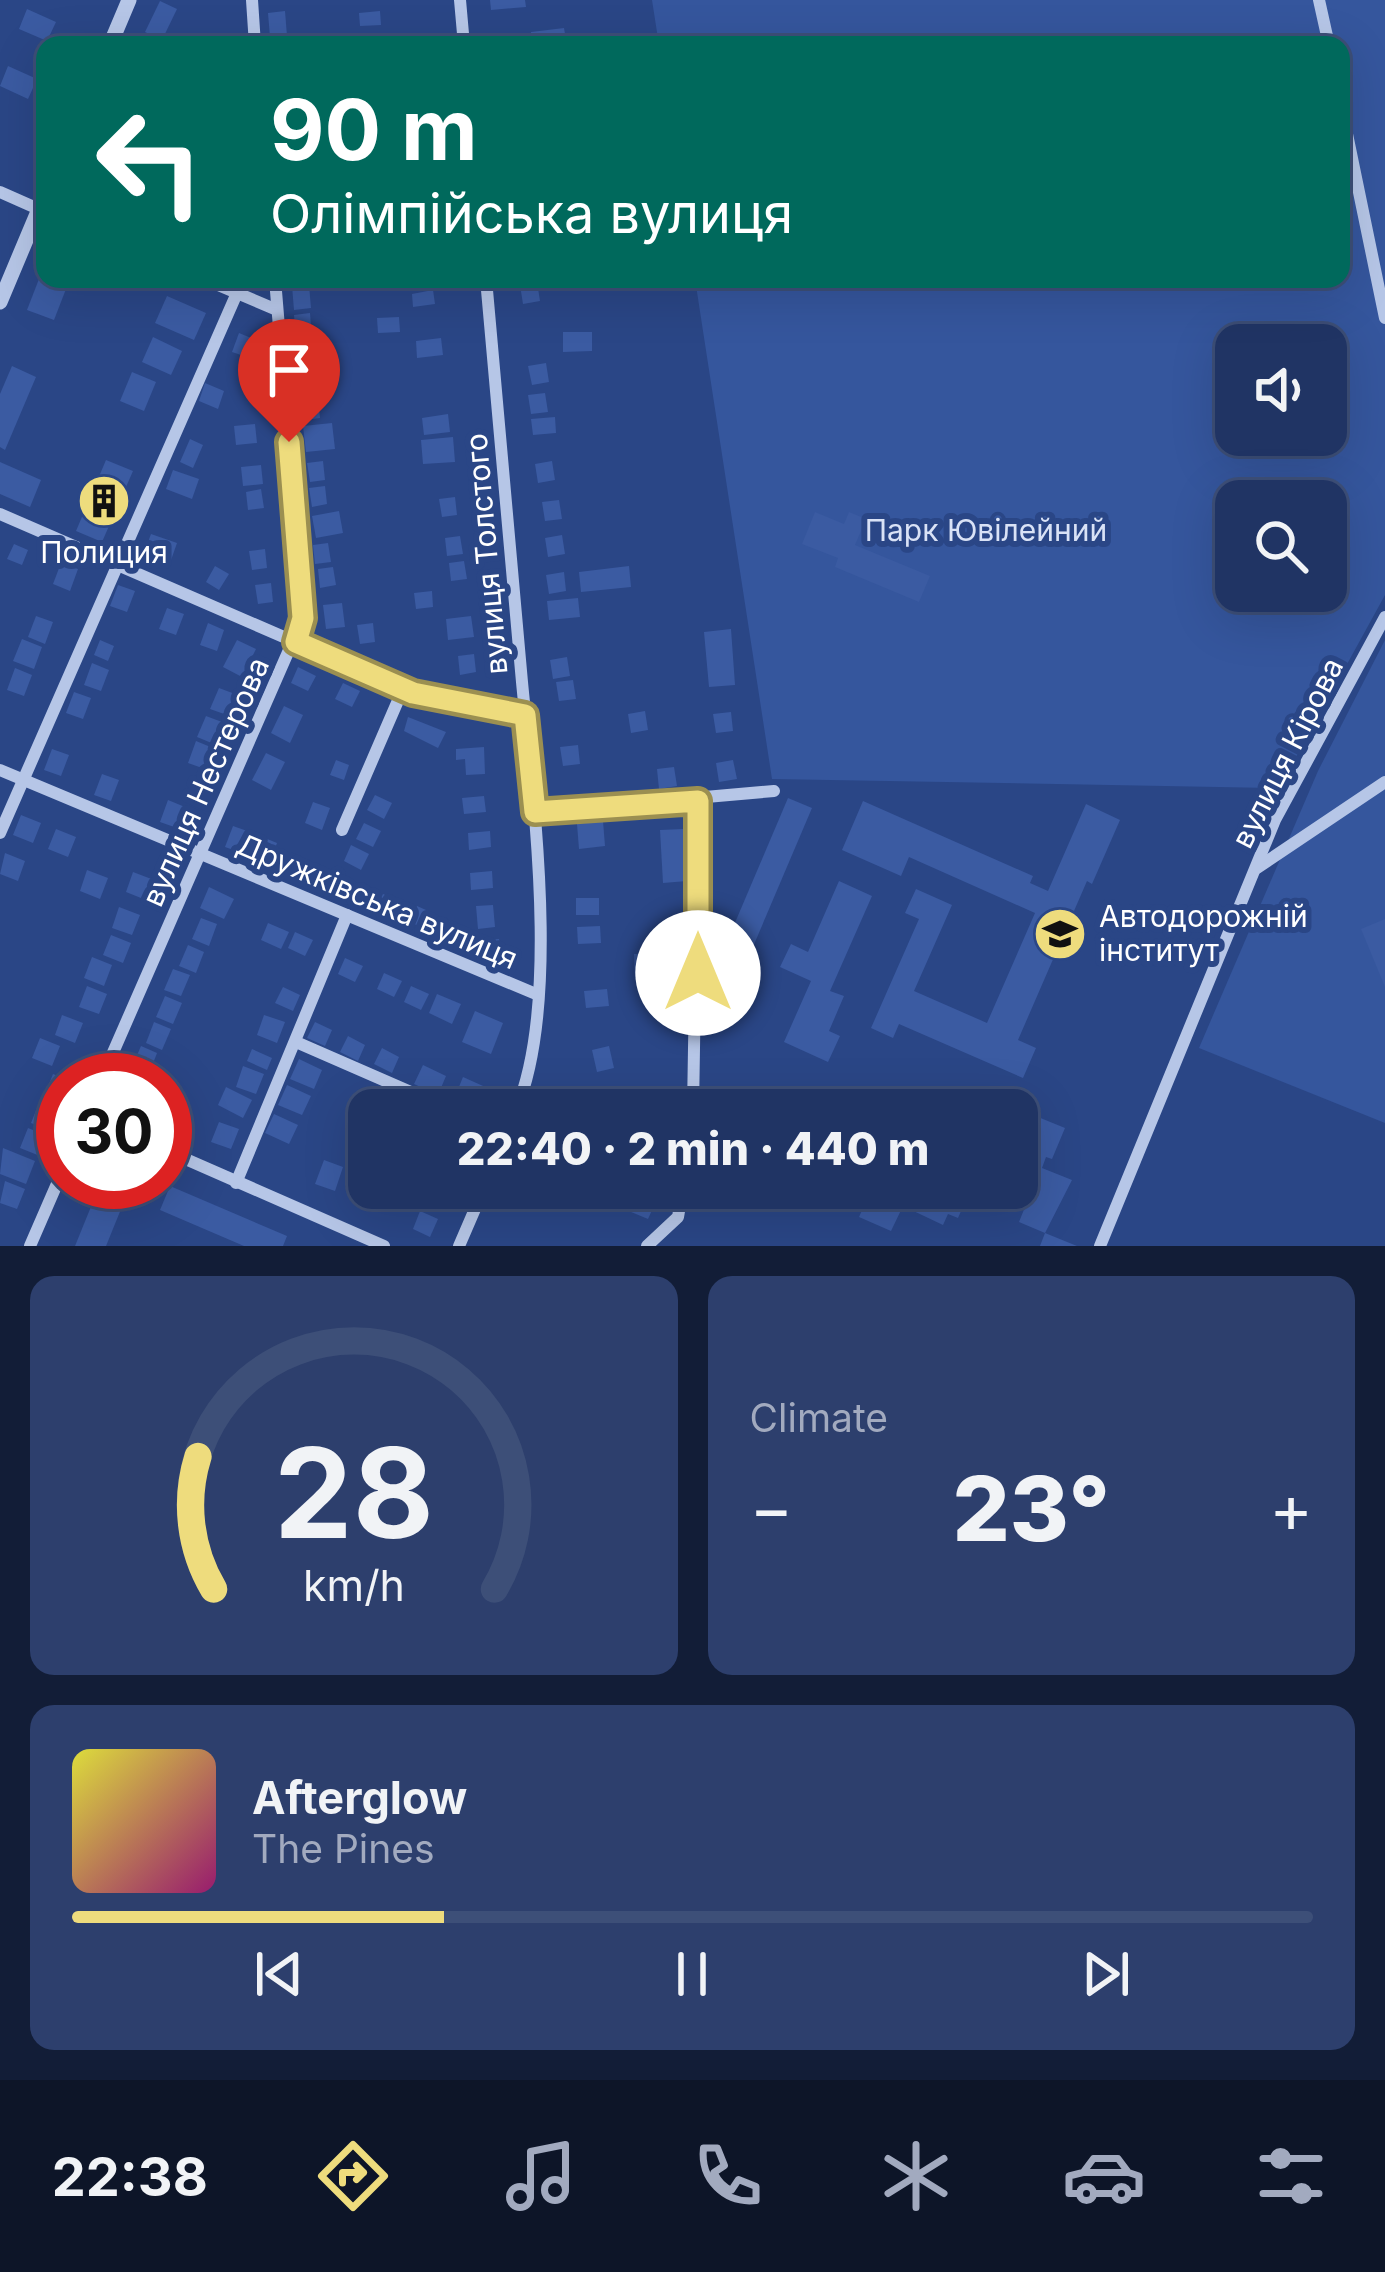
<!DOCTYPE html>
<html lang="en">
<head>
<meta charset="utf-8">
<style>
  :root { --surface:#203464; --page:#2d3f6d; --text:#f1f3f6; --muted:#a2aabf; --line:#3d4f78; --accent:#eedc7d }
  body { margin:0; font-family:Inter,sans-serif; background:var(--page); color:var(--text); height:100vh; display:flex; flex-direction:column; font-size:45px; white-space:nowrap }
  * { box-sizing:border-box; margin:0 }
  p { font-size:39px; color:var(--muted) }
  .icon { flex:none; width:66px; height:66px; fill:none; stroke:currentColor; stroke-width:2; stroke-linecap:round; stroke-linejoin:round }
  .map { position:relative; height:1246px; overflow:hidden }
  .side { display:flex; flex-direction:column; gap:30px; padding:30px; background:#121d37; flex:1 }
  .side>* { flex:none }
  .top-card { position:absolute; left:36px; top:36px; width:1314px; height:252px; border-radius:24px; box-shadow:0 12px 48px #0002,0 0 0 3px var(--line); background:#00695c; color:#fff; overflow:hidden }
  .fabs { position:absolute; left:1215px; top:324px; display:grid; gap:24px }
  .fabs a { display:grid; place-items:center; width:132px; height:132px; border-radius:24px; background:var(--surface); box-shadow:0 12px 48px #0002,0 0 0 3px var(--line); font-size:60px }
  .speed { position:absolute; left:36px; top:1053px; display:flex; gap:24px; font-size:60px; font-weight:700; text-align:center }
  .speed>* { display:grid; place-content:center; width:156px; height:156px; border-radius:50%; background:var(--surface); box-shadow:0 12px 48px #0002,0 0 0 3px var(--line); line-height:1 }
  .speed .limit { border:18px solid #d22; background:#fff; color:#111 }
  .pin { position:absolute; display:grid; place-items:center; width:102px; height:102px; color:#fff; margin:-123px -51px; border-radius:50% 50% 50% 0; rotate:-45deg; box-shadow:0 0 12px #0007 }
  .pin .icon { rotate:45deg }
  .me { position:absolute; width:132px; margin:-66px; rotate:0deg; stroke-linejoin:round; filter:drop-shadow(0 0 9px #0008) }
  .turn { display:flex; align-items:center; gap:42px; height:252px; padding:0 36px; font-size:54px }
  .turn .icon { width:156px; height:156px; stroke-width:2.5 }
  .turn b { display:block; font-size:84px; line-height:102px }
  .big { font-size:90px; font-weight:800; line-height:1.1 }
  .side .widget { flex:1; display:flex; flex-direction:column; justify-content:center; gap:18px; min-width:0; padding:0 42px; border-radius:24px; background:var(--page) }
  .side .dial { align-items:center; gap:0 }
  .dial svg { height:312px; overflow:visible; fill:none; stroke:var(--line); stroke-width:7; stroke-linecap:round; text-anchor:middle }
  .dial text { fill:var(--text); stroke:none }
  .song { display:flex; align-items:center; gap:36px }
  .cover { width:144px; height:144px; border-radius:18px; background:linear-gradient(135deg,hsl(60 70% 55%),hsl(320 70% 35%)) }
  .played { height:12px; border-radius:6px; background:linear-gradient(90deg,var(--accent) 30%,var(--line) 30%) }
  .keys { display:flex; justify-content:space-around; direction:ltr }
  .heat { display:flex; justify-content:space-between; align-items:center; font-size:66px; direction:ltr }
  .side .tiles { flex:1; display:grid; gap:30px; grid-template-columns:1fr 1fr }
  .widget:last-child { grid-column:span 2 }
  .trip { position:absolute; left:348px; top:1089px; width:690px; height:120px; border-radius:24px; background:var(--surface); box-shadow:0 12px 48px #0002,0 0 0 3px var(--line); font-weight:800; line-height:120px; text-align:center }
  .menu { display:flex; height:192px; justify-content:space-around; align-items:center; background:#0d1528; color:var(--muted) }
  .menu .icon { width:84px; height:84px }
  .menu .active { color:var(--accent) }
  .menu b { font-size:54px; color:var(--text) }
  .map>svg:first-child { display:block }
</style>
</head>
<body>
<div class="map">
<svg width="1385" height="1246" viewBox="0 0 1385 1246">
  <rect width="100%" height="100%" fill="#2a4686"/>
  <!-- green -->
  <g fill="#35569d" fill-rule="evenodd">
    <path d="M652,0H1385V595L1279,788L772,779L695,279H1341V45H659ZM1236,345H1326V435H1236ZM1236,501H1326V591H1236Z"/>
    <path d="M1385,640V1123L1199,1048L1318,771Z"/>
  </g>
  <!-- building -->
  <g fill="#3b5ba2">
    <path d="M490,0H525L526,7L491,10Z"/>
    <path d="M160,1L177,9L162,40L145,32Z"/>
    <path d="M27,9L56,22L47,41L19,29Z"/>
    <path d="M285,11L287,36L270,37L268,13Z"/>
    <path d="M380,11L381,25L360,26L359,13Z"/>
    <path d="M564,28L566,40L532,45L531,32Z"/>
    <path d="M8,66L37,79L28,99L0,86Z"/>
    <path d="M39,279L66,289L54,320L27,310Z"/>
    <path d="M537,282L540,301L523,304L520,285Z"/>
    <path d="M309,285L311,308L294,310L292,286Z"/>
    <path d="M433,290L435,304L413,307L412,294Z"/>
    <path d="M167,296L206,313L194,340L155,323Z"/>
    <path d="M310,313L312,337L296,339L294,315Z"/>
    <path d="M399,317L400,332L378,333L377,318Z"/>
    <path d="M563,332H592V351L563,352Z"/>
    <path d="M239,333L256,340L250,358L232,352Z"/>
    <path d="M153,337L182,351L171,375L142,362Z"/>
    <path d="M441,338L443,355L417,358L416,341Z"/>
    <path d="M312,346L314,365L299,367L296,348Z"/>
    <path d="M546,363L549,382L532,385L528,366Z"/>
    <path d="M12,366L36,377L5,450L0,447V394Z"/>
    <path d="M132,372L156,382L144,411L120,401Z"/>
    <path d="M315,373L317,391L302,393L299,375Z"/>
    <path d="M205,383L224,391L218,409L199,401Z"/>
    <path d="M545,393L548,412L531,414L528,395Z"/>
    <path d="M318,399L320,418L305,420L302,402Z"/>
    <path d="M448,414L450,432L424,435L422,418Z"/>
    <path d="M555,417L556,433L533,435L531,419Z"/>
    <path d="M332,423L335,449L306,452L303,426Z"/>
    <path d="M255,424L257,443L236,445L234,426Z"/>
    <path d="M453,437L455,462L423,464L421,440Z"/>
    <path d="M190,439L203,445L193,468L180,462Z"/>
    <path d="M106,460L133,471L102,542L76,531Z"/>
    <path d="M323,461L325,480L310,482L307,463Z"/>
    <path d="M552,461L555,480L538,483L535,464Z"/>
    <path d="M0,462L41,480L30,507L0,494Z"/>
    <path d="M261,465L263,484L243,486L241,467Z"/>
    <path d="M173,470L199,479L192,499L166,489Z"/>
    <path d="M325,486L327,504L312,507L309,488Z"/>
    <path d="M261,489L264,508L248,510L246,492Z"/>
    <path d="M455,497L457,515L442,517L439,499Z"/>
    <path d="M559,500L562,519L545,521L542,502Z"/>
    <path d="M339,511L343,533L316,538L312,516Z"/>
    <path d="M815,512L844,524L849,512L866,519L855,545L930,576L919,602L835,567L838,558L802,544Z"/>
    <path d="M151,534L177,543L170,563L144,553Z"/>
    <path d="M562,535L565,554L548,557L545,538Z"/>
    <path d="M460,536L463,554L447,556L445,538Z"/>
    <path d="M328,543L331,562L315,564L313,545Z"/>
    <path d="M14,544L28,550L22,565L7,559Z"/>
    <path d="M265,549L267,568L252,570L249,551Z"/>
    <path d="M464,561L467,579L451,581L449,563Z"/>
    <path d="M61,563L78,569L70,591L53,584Z"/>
    <path d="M215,566L229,574L219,590L206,582Z"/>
    <path d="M629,566L631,587L581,592L579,572Z"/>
    <path d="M333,567L336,585L320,588L318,569Z"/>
    <path d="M564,572L566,591L549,594L546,575Z"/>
    <path d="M271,583L273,602L258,604L255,585Z"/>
    <path d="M118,585L135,591L127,612L110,606Z"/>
    <path d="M432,591L433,607L416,609L414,593Z"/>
    <path d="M578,598L580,617L549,620L547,601Z"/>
    <path d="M342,603L345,627L326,629L323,605Z"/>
    <path d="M167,608L184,614L176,635L159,629Z"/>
    <path d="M36,616L53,622L45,644L28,637Z"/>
    <path d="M471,616L474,637L448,640L446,619Z"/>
    <path d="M208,623L224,630L217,651L200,645Z"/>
    <path d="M373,623L375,642L360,644L357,625Z"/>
    <path d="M731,629L735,685L709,687L704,632Z"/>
    <path d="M22,639L42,647L34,669L13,661Z"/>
    <path d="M100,640L114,646L108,661L94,655Z"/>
    <path d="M237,640L256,649L242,677L223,667Z"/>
    <path d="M474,654L476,672L460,675L458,656Z"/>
    <path d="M567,657L570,676L553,679L550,660Z"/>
    <path d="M92,663L109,670L101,691L84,685Z"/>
    <path d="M298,667L316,676L308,691L291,683Z"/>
    <path d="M15,668L32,675L24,696L7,690Z"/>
    <path d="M573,680L576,699L559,701L556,682Z"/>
    <path d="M343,683L360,691L352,707L335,699Z"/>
    <path d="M219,688L235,694L227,715L210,709Z"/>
    <path d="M74,692L91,698L83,719L66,713Z"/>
    <path d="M284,706L303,715L290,743L271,733Z"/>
    <path d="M645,711L648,730L631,733L628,714Z"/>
    <path d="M731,712L733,731L716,733L713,714Z"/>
    <path d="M206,716L222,722L214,744L197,737Z"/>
    <path d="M408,717L446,732L438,748L404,731Z"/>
    <path d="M196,741L213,748L205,769L188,763Z"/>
    <path d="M578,745L580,764L563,766L560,747Z"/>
    <path d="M484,747L485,774L466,775L465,759L456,760V749Z"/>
    <path d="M52,749L69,755L61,776L44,770Z"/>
    <path d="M266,753L285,762L271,790L252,780Z"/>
    <path d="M336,760L349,765L344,780L330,775Z"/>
    <path d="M733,760L737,779L719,782L716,763Z"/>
    <path d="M674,767L677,786L659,789L657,769Z"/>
    <path d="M102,774L119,780L111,801L94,795Z"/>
    <path d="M375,795L392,803L384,819L367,810Z"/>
    <path d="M484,796L486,812L464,814L462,798Z"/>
    <path d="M788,798L812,808L741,975L717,965Z"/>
    <path d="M168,800L185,807L177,828L160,822Z"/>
    <path d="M863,801L1033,876L1030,883L1048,891L1086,804L1120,820L1092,884L1087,881L1018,1040L1036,1048L1023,1078L899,1024L893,1038L871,1028L919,919L905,913L916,889L952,905L914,991L987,1023L1035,913L909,857L901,876L842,850Z"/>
    <path d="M313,802L330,808L322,830L305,823Z"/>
    <path d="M21,815L41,823L33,843L13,835Z"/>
    <path d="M603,821L605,846L579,849L577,824Z"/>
    <path d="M364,823L381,831L373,847L356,839Z"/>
    <path d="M233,826L250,832L242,853L225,847Z"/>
    <path d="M56,829L76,837L68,857L48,849Z"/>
    <path d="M684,829L687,881L663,883L660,830Z"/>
    <path d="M490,831L491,847L469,850L468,833Z"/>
    <path d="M260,836L277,843L269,864L252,858Z"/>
    <path d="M351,845L369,854L361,870L344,861Z"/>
    <path d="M5,853L25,861L18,881L0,874Z"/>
    <path d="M312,863L329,870L321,891L304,885Z"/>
    <path d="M87,870L108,878L100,899L80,891Z"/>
    <path d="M492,871L493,888L471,890L470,873Z"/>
    <path d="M133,872L154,880L146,900L126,892Z"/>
    <path d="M839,881L872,896L830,991L844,996L829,1031L840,1036L828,1062L784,1042L811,981L780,967L791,944L808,952Z"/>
    <path d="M209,887L234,899L224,919L200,908Z"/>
    <path d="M383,894L401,902L393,918L376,910Z"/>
    <rect x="576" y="898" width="23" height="17"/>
    <path d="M493,905L495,927L478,929L476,906Z"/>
    <path d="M417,906L435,914L427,930L410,922Z"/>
    <path d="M119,907L140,915L132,935L112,928Z"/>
    <path d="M201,918L217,924L209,946L192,939Z"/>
    <path d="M442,918L459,926L452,942L435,934Z"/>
    <path d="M1385,919V987L1361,929Z"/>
    <path d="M268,923L289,932L281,949L261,940Z"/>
    <path d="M600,926L601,943L578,944L577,927Z"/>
    <path d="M295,932L313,940L305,956L288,948Z"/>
    <path d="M111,935L131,943L123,963L103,955Z"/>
    <path d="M499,939L501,955L479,957L477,941Z"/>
    <path d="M188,945L204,952L196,973L179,966Z"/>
    <path d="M634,954H651L652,977H635Z"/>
    <path d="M92,957L112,965L104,986L84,978Z"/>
    <path d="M345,958L363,966L355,982L338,974Z"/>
    <path d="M173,969L190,975L181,996L164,990Z"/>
    <path d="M384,973L402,981L394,997L377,989Z"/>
    <path d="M87,986L107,994L99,1014L79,1007Z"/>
    <path d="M411,986L429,994L421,1010L404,1002Z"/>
    <path d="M283,987L300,995L293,1011L275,1003Z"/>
    <path d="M607,989L609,1006L586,1008L584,991Z"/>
    <path d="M437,994L461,1004L452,1024L429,1013Z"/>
    <path d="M165,996L182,1003L173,1024L156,1017Z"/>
    <path d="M475,1011L503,1023L491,1054L462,1042Z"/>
    <path d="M62,1015L83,1023L75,1043L55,1035Z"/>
    <path d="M264,1015L285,1022L277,1043L257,1035Z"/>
    <path d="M154,1022L171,1029L162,1050L146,1043Z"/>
    <path d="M315,1022L332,1030L325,1046L307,1038Z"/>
    <path d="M348,1036L365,1045L358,1061L340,1052Z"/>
    <path d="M40,1038L60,1046L52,1066L32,1058Z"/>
    <path d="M141,1046L157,1053L149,1074L132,1067Z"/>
    <path d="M609,1046L614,1068L597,1072L592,1050Z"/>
    <path d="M382,1048L399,1057L392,1073L374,1064Z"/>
    <path d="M252,1049L272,1058L267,1070L247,1061Z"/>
    <path d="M299,1059L322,1070L314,1089L290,1079Z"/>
    <path d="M423,1065L446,1076L438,1095L414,1084Z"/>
    <path d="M243,1066L264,1074L256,1094L236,1087Z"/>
    <path d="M53,1074L63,1078V1101L45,1094Z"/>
    <path d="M463,1077L492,1090L483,1110L454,1099Z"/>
    <path d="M287,1085L311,1096L302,1115L278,1105Z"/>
    <path d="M226,1087L252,1100L243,1118L218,1105Z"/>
    <path d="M361,1090L378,1096L369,1114L354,1108Z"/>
    <path d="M848,1096L879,1110H842Z"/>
    <path d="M39,1103L59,1110L51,1131L31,1123Z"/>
    <path d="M274,1114L298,1125L289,1144L265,1133Z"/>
    <path d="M1038,1117L1065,1128L1052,1159L1046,1157L1042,1168L1072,1180L1045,1233L1019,1222L1039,1172L1018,1164Z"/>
    <path d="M219,1122L239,1129L231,1149L211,1142Z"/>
    <path d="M28,1128L48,1136L40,1156L20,1148Z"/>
    <path d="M3,1148L35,1161L26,1184L0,1174Z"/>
    <path d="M324,1160L343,1167L335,1191L315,1184Z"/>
    <path d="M361,1180L379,1188L371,1206L353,1198Z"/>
    <path d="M5,1181L25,1189L17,1209L0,1203Z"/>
    <path d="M101,1182H132L106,1246H75Z"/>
    <path d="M170,1186L287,1236L283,1246H244L160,1210Z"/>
    <path d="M429,1188L449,1189L441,1207L424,1199Z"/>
    <path d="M585,1188H637L658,1197L648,1219L583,1192Z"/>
    <path d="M898,1188H971L958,1218L948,1214L943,1225L903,1206L891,1231L859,1217L869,1195L891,1205Z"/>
    <path d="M420,1211L438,1219L430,1237L413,1229Z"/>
    <path d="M1045,1233L1077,1246H1040Z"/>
  </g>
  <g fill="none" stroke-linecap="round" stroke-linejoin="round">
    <!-- minor -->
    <g stroke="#b6c6e7" stroke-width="12">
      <path d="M252,0L255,45"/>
      <path d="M460,0L464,45"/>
      <path d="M1319,0L1329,45"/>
      <path d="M1341,105L1385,318"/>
      <path d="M0,192L43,211"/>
      <path d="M204,279L277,310"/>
      <path d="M486,279C498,413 510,548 522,682C533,799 561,1003 516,1110"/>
      <path d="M0,514L413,693L525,715"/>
      <path d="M0,770L536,994"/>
      <path d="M535,812L774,791"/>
      <path d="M342,830L403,689"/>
      <path d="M0,833L237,293"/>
      <path d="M1257,868L1385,782"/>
      <path d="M296,1042L452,1110"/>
      <path d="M101,1080L303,618L275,279"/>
      <path d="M693,1110L698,801"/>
      <path d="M165,1150L384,1246"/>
      <path d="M236,1183L347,915"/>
      <path d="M30,1246L63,1170"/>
      <path d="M459,1246L484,1188"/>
      <path d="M647,1246L678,1217L683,1188"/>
      <path d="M1100,1246L1275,820L1385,617"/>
    </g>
    <!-- tertiary -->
    <g stroke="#b6c6e7" stroke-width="15">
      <path d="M110,45L129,0"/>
      <path d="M0,302L45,195"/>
    </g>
  </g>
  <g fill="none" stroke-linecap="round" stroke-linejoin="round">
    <!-- route casing -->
    <g stroke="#9b8f51" stroke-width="30">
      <path id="route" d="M289,442L303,618L296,642L413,693L525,715L535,812L698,801V973"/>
    </g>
    <!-- route -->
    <use href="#route" stroke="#eedc7d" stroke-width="21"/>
  </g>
  <!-- icons -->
  <defs>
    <g id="building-disc" transform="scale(2.7)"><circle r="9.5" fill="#eedc7d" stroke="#2a4686"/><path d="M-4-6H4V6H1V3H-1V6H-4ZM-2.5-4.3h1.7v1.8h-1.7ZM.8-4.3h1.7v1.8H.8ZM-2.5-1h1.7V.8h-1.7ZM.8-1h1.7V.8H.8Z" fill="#111"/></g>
    <g id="school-disc" transform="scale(2.7)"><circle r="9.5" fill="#eedc7d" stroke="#2a4686"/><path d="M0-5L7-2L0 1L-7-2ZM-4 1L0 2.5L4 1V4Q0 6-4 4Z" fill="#111"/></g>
  </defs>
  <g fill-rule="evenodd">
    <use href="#building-disc" x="104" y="501"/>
    <use href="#school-disc" x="1060" y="934"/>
  </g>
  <g text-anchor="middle" stroke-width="12" stroke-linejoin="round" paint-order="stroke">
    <!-- park labels -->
    <g font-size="30" fill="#d9e2f6" stroke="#2a4686">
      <text x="986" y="541">Парк Ювілейний</text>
    </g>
    <!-- poi labels -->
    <g font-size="30" fill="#fff" stroke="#2a4686">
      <text x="104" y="563">Полиция</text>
      <text x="1099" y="927" text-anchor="start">Автодорожній<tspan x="1099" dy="34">інститут</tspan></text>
    </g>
    <!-- street labels -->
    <g font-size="30" fill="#fff" stroke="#2a4686">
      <text transform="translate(487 554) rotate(-95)" y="10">вулиця Толстого</text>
      <text transform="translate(1288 753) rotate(-63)" y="10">вулиця Кірова</text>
      <text transform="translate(206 782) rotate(-66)" y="10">вулиця Нестерова</text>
      <text transform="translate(377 902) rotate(23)" y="10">Дружківська вулиця</text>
    </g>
  </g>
</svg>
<div class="fabs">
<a><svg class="icon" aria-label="sound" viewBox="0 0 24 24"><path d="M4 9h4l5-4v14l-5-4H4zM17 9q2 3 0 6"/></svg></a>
<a><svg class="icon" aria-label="search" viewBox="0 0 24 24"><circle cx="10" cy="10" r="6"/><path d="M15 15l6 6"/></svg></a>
</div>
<div class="speed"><div class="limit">30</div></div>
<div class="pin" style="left:289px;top:442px;background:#d93025"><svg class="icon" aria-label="arrive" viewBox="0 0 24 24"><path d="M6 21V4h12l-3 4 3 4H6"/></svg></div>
<svg class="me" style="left:698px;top:973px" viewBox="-20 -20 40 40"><circle r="19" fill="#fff"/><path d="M0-13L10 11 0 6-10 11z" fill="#eedc7d"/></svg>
<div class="trip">22:40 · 2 min · 440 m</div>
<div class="top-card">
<div class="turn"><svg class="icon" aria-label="left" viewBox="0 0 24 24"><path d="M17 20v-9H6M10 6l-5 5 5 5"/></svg><div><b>90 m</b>Олімпійська вулиця</div></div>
</div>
</div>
<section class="side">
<div class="tiles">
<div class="widget dial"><svg viewBox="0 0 100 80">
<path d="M14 69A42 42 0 1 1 86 69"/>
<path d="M14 69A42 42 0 0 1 10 35" stroke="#eedc7d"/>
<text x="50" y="56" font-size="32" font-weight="700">28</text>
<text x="50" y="72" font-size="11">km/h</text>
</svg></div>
<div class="widget"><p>Climate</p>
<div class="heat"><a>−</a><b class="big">23°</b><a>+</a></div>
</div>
<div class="widget">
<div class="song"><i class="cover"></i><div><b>Afterglow</b><p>The Pines</p></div></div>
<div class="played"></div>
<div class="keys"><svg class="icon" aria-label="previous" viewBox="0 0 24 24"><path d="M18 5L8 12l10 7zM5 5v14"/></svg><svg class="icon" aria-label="pause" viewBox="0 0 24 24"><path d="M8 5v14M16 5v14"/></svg><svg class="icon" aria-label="next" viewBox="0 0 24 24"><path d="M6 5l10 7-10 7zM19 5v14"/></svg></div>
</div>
</div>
</section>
<nav class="menu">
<b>22:38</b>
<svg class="icon active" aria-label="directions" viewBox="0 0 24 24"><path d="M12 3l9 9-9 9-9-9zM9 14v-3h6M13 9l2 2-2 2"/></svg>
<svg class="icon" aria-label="music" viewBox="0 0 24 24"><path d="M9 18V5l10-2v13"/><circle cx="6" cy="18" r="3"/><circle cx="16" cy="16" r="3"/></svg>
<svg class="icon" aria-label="phone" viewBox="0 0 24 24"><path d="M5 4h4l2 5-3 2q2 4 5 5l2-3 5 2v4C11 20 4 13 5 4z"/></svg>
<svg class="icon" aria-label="climate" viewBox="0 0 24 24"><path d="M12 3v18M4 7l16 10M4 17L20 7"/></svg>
<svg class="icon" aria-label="car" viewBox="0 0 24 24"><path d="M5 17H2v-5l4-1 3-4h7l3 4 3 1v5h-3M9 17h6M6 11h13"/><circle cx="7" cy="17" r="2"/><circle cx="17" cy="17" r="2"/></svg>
<svg class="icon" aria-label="filters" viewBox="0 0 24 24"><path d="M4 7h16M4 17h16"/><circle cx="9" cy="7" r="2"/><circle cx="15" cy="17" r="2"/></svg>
</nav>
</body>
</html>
